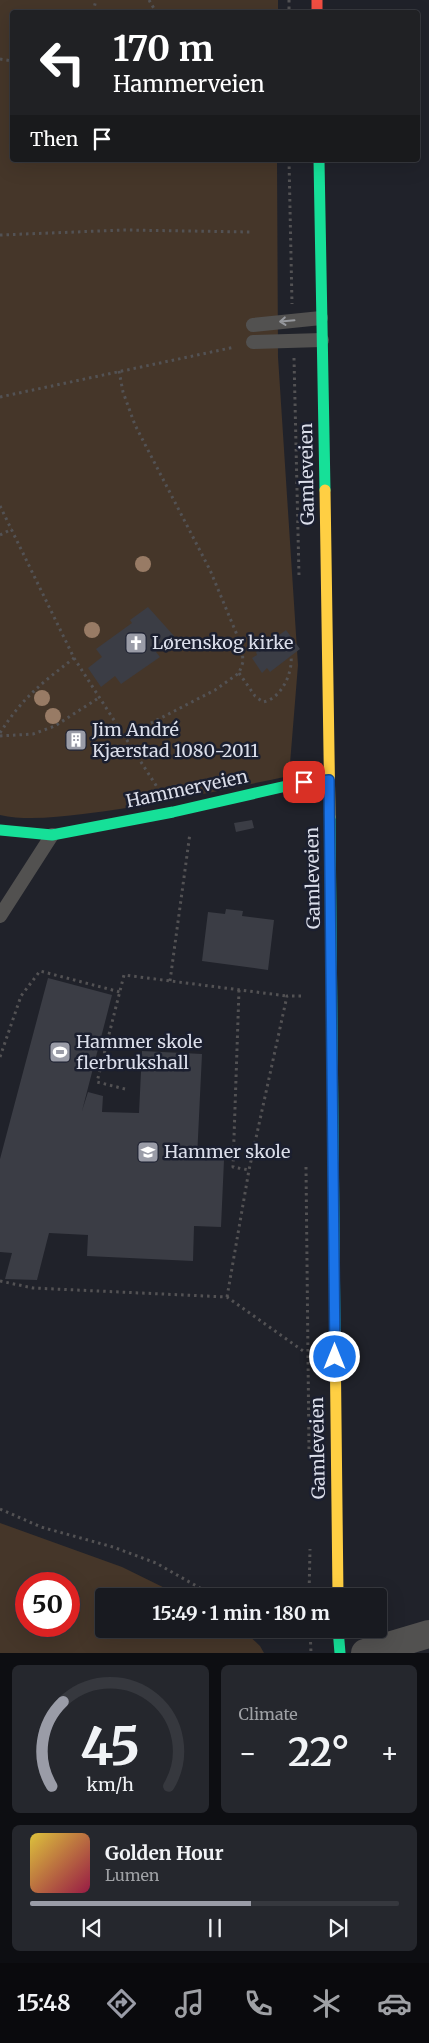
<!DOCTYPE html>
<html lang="en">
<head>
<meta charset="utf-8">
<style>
  :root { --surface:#181a20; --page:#25272d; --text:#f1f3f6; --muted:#9fa1a5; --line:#36383e; --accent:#9a9ca7 }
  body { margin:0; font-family:Merriweather,serif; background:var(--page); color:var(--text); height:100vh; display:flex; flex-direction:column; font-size:19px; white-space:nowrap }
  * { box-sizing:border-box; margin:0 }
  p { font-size:16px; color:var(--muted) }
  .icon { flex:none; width:28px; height:28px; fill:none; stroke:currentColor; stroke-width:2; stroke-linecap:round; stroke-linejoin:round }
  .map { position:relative; height:1653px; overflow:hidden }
  .sheet { display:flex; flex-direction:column; gap:12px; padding:12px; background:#0d0e12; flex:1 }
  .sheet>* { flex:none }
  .top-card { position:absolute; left:10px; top:10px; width:410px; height:152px; border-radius:5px; box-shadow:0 5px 20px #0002,0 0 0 1px var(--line); background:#202124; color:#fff; overflow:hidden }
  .speed { position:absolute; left:15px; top:1572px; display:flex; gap:10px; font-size:25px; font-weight:700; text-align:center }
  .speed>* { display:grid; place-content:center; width:65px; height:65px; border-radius:50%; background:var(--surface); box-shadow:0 5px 20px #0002,0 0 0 1px var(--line); line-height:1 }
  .speed .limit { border:8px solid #d22; background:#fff; color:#111 }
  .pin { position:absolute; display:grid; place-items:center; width:42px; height:42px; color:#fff; margin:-21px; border-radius:10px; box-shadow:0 2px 8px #0006 }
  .me { position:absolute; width:55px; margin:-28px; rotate:0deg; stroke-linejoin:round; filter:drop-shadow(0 0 4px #0008) }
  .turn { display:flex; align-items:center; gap:18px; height:105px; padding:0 20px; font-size:22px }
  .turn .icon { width:65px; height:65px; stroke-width:2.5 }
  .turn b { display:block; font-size:35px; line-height:42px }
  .then { display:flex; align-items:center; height:48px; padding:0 20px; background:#0003; gap:10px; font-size:19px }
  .big { font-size:38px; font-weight:700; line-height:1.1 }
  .sheet .widget { flex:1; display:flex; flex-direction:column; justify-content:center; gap:8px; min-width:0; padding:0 18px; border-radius:8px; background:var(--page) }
  .sheet .dial { align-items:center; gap:0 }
  .dial svg { height:130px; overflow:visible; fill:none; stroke:var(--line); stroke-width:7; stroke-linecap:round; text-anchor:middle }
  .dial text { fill:var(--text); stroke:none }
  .song { display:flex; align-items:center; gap:15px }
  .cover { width:60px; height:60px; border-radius:8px; background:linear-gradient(135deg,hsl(50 70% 55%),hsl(340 70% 35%)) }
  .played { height:5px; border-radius:2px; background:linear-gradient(90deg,var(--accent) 60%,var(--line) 60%) }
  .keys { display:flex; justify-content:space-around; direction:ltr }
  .heat { display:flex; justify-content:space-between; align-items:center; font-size:28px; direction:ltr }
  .sheet .tiles { flex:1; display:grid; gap:12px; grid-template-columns:1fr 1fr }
  .widget:last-child { grid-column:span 2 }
  .trip { position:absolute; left:95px; top:1588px; width:292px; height:50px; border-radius:5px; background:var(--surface); box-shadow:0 5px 20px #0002,0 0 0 1px var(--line); font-weight:700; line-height:50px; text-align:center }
  .menu { display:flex; height:80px; justify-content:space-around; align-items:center; background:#0a0a0d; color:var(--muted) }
  .menu .icon { width:35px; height:35px }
  .menu .selected { color:var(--accent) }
  .menu b { font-size:22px; color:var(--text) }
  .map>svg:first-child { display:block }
</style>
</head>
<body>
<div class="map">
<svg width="429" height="1653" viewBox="0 0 429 1653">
  <rect width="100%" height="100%" fill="#20222a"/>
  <!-- green -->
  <g fill="#453629" fill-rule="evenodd">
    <path d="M0,0H278V12H12V160H277L278,357L298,665L289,776C221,790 152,806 83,814C55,817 27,821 0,815Z"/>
    <path d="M0,1523L122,1567L181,1596H104V1629H242L260,1646L264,1653H0ZM26,1584H69V1626H26Z"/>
  </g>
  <!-- building -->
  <g fill="#3b3d45">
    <path d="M148,607L174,636L156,652L160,657L121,684L115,676L101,687L88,668L102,657L96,649L132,623L130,620Z"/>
    <path d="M286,630L300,649L270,672L267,668L262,673L252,658L257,655L256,652Z"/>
    <path d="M252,820L254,828L236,832L234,823Z"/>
    <path d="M226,909L243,911L242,916L274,920L268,970L202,961L208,912L225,914Z"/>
    <path d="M48,978L112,995L82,1111L88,1092L103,1096L102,1112L139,1113L142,1051L202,1054L197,1158L224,1160L221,1227L194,1226L193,1261L87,1256L88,1235L49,1233L37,1280L5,1279L12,1253L0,1252V1159Z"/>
  </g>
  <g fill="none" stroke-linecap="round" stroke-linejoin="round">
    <!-- path -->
    <g stroke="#535254" stroke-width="3" stroke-dasharray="2.5 4" stroke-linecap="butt">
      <path d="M149,0L156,12"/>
      <path d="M289,0V12"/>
      <path d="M93,12L96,0"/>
      <path d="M0,59L12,61"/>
      <path d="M289,160L292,304"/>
      <path d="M0,235L125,230L250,232"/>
      <path d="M294,358L299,576"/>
      <path d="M119,371L123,392L135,425L210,570L242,647L243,662L239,673L215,690L126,736"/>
      <path d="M0,397L235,347"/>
      <path d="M0,506L74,658L159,790"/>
      <path d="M0,535L12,529"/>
      <path d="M239,673L255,696L263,702C281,699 293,673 291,656"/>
      <path d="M0,733C22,698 42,683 74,658"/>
      <path d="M0,736L33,734L55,726L100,697"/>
      <path d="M170,981L190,833"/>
      <path d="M239,990L233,1167L249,1170"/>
      <path d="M0,1057L21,996L40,971L120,992"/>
      <path d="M125,1089L97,1082L124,975L287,996"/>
      <path d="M306,1167L309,1451"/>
      <path d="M0,1281L33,1288L227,1297L306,1353"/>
      <path d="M227,1297L249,1170L287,996H305"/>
      <path d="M0,1509L41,1527L113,1547L156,1563L214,1596"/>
      <path d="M309,1596L310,1549"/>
      <path d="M276,1629L310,1634"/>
      <path d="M310,1629L311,1653"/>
    </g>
    <!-- lane -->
    <g stroke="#525150" stroke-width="14">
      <path d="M253,325L321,318"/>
      <path d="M253,342L322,340"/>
      <path d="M0,916L52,835"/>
    </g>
    <!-- street -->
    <path stroke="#525150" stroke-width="28" d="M365,1653L429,1634"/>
    <!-- fast -->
    <g stroke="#16e098" stroke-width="11">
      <path d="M319,160L325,490"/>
      <path d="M330,817L335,1331"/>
      <path d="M0,830L52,835L173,812L304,782L329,780"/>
      <path d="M338,1629L340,1653"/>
    </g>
    <!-- slow -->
    <g stroke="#ffcf43" stroke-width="11">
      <path d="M325,490L330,817"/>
      <path d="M335,1331L338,1596"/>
    </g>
    <!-- jam -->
    <path stroke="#f24e42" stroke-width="11" d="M317,0V12"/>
  </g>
  <!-- trees -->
  <g fill="#987b65">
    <circle cx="143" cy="564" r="8"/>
    <circle cx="92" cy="630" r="8"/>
    <circle cx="42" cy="698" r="8"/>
    <circle cx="53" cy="716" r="8"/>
  </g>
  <!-- one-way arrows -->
  <defs><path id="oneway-shaft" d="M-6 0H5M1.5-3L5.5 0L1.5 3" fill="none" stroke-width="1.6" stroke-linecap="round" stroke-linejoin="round" transform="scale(1.25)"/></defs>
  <use stroke="#96989d" href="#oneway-shaft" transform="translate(287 321) rotate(175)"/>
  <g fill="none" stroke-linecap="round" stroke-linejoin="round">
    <!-- route casing -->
    <g stroke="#114b97" stroke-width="12">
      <path id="route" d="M304,782L329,780L335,1357"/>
    </g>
    <!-- route -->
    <use href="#route" stroke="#1a73e8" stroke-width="9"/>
  </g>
  <!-- icons -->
  <defs>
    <g id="church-square" transform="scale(1.125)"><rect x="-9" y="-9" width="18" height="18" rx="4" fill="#9a9ca7" stroke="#1b1f2f"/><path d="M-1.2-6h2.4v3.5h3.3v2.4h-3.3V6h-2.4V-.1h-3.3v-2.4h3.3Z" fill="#fff"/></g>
    <g id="building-square" transform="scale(1.125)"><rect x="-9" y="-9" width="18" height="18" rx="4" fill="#9a9ca7" stroke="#1b1f2f"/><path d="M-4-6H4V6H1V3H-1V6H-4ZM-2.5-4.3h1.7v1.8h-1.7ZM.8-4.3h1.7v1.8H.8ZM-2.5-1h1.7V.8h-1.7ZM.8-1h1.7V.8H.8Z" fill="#fff"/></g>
    <g id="stadium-square" transform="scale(1.125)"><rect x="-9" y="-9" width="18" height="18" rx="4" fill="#9a9ca7" stroke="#1b1f2f"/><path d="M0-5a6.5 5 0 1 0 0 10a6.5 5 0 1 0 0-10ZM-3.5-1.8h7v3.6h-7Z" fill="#fff"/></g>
    <g id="school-square" transform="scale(1.125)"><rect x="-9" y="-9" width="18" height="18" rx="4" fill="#9a9ca7" stroke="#1b1f2f"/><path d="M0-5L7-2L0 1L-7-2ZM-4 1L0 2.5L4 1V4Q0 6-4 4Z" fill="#fff"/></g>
  </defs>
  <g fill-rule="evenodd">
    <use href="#church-square" x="136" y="643"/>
    <use href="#building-square" x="76" y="740"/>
    <use href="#stadium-square" x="60" y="1052"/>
    <use href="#school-square" x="148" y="1152"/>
  </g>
  <g text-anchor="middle" stroke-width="5" stroke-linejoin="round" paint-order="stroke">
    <!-- street labels -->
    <g font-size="18" fill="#dbdeea" stroke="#1b1f2f">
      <text transform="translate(307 474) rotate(-91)" y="6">Gamleveien</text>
      <text transform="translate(187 789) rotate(-12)" y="6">Hammerveien</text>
      <text transform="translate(313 878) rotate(-91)" y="6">Gamleveien</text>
      <text transform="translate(318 1448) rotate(-91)" y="6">Gamleveien</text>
    </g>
    <!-- poi labels -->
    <g font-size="18" fill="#dbdeea" stroke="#1b1f2f" text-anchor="start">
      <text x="152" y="649">Lørenskog kirke</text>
      <text x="92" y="736">Jim André<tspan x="92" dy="21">Kjærstad 1080-2011</tspan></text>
      <text x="76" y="1048">Hammer skole<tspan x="76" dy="21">flerbrukshall</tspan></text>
      <text x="164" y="1158">Hammer skole</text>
    </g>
  </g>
</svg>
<div class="speed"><div class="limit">50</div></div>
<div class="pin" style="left:304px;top:782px;background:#d93025"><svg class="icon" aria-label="arrive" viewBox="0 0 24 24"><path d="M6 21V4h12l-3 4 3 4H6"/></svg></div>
<svg class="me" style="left:335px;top:1357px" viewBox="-20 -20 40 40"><circle r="17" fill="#1a73e8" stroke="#fff" stroke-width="3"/><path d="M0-11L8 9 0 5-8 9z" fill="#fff"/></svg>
<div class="trip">15:49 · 1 min · 180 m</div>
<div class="top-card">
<div class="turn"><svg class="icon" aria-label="left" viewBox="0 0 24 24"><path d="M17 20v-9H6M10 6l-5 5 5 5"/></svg><div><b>170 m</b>Hammerveien</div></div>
<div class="then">Then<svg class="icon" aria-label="arrive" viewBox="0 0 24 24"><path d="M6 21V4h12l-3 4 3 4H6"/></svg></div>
</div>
</div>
<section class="sheet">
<div class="tiles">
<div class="widget dial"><svg viewBox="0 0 100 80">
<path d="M14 69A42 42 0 1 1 86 69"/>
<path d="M14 69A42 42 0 0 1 21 17" stroke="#9a9ca7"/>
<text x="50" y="56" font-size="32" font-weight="700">45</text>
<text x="50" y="72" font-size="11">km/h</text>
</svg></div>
<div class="widget"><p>Climate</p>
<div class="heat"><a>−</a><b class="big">22°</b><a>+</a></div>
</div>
<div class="widget">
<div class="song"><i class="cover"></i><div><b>Golden Hour</b><p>Lumen</p></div></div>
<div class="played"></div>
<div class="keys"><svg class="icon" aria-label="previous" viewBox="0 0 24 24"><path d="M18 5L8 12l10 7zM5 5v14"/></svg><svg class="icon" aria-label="pause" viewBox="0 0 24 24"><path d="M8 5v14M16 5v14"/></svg><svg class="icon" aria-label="next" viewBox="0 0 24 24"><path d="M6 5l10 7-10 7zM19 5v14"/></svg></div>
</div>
</div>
</section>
<nav class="menu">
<b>15:48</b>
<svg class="icon selected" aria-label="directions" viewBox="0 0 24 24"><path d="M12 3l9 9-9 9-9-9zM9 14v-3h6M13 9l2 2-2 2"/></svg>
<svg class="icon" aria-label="music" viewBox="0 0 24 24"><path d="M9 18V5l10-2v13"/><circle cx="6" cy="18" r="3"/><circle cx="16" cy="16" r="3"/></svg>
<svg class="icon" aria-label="phone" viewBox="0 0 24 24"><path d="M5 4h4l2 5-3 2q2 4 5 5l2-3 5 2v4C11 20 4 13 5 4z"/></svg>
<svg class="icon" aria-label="climate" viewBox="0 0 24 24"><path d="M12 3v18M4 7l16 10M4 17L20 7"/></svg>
<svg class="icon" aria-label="car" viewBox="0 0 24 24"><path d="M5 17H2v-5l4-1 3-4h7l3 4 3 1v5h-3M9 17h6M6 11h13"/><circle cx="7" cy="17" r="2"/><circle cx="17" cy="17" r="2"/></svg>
</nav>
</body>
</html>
